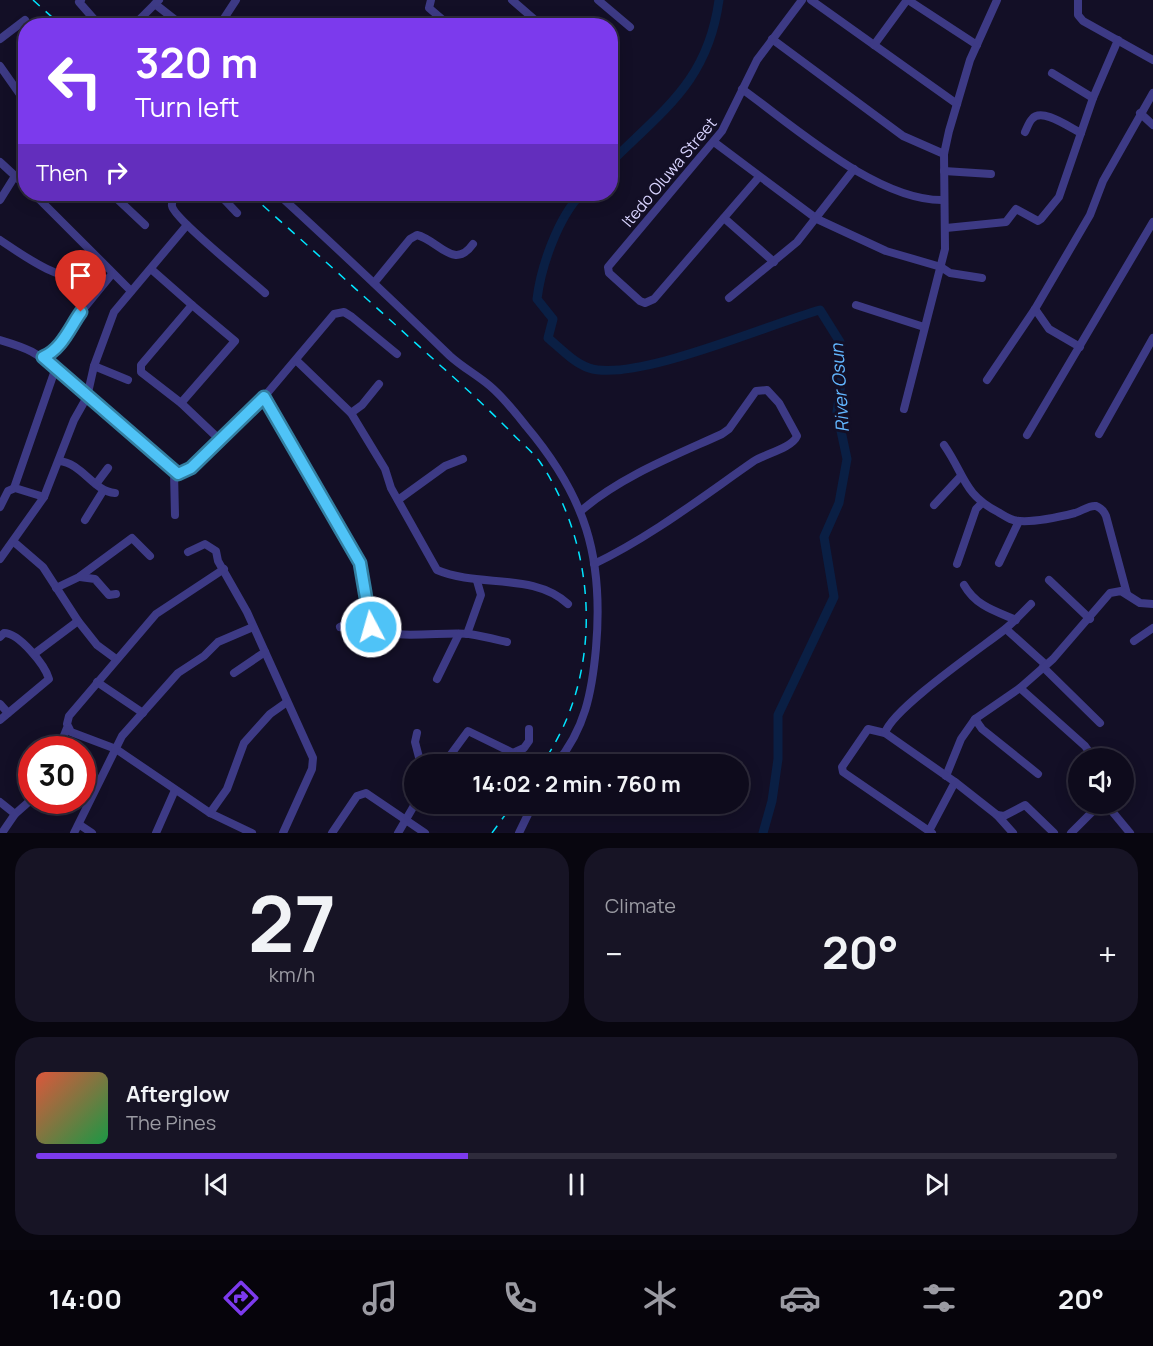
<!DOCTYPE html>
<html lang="en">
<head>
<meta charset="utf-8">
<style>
  :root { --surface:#0e0b1c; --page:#171425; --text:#f1f3f6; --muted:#9b9ba3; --line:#2e2b3b; --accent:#7c3aed }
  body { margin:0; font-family:Manrope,sans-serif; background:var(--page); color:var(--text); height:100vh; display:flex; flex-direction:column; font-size:22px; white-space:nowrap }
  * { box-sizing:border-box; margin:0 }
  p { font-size:20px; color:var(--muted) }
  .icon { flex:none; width:33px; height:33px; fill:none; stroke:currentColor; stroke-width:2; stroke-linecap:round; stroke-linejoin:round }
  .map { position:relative; height:833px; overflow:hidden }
  .panel { display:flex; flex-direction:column; gap:15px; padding:15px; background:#08060f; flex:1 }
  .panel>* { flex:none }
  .hud { position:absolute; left:18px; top:18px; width:600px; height:183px; border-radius:24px; box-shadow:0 3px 15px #0003,0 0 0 2px var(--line); background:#7c3aed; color:#fff; overflow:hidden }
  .fabs { position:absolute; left:1068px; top:748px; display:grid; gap:12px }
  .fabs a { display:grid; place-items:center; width:66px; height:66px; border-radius:50%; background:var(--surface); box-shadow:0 3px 15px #0003,0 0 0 2px var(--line); font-size:30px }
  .speed { position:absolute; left:18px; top:736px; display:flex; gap:12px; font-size:30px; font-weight:700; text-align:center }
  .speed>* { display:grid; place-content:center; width:78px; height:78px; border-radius:50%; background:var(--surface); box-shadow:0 3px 15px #0003,0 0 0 2px var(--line); line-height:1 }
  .speed .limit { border:9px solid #d22; background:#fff; color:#111 }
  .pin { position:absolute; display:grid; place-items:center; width:51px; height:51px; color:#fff; margin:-62px -26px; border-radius:50% 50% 50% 0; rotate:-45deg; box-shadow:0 0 6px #0007 }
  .pin .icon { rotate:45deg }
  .me { position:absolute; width:66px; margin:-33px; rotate:354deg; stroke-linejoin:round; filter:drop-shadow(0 0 4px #0008) }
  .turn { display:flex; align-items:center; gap:21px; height:126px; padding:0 18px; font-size:27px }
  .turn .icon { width:78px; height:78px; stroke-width:2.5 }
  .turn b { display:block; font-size:42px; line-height:51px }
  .then { display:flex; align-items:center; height:57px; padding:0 18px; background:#0003; gap:12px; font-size:22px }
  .big { font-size:45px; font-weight:700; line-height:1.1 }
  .panel .card { flex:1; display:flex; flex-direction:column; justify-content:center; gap:9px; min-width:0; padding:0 21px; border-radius:24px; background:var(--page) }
  .panel .dial { align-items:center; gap:0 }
  .dial b { font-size:78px; line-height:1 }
  .song { display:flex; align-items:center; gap:18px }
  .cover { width:72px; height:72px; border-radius:9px; background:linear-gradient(135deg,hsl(10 70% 55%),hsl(140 70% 35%)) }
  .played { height:6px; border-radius:3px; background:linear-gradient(90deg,var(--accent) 40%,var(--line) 40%) }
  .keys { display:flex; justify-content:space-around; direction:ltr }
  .heat { display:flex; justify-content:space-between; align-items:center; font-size:33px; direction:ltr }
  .panel .tiles { flex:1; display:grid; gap:15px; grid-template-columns:1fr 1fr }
  .card:last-child { grid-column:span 2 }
  .trip { position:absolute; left:404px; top:754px; width:345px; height:60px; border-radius:30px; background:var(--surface); box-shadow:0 3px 15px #0003,0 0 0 2px var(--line); font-weight:700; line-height:60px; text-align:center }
  .menu { display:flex; height:96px; justify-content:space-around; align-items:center; background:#06040b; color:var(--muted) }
  .menu .icon { width:42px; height:42px }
  .menu .active { color:var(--accent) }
  .menu b { font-size:27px; color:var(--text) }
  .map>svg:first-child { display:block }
</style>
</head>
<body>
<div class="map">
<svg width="1153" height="833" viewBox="0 0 1153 833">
  <rect width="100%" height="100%" fill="#130f26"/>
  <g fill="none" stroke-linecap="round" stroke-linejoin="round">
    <!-- river -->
    <g stroke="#0a1f44" stroke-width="9">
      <path d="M610,163C664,109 708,81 719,0"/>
      <path d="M581,194C558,218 541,266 537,299L553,319L548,338C560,348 574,363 589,368C635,383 769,324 820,310L840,342L842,376L837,412L847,459L839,503L824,537L834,597L778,715V759L772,801L763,833"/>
    </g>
    <!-- minor -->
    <g stroke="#3d3a85" stroke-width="8">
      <path d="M81,0L79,2L100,26"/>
      <path d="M431,0L429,8L450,26"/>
      <path d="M512,0L542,26"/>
      <path d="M598,0L630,27"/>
      <path d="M811,0L957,104"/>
      <path d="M908,0L977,45"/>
      <path d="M1078,0V15L1083,21L1153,60"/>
      <path d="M155,4L183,26"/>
      <path d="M133,26L159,0"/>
      <path d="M219,26L236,0"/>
      <path d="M386,26L388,24"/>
      <path d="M0,39L25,20"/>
      <path d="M772,39L903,136L944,154"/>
      <path d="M874,45L907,0"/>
      <path d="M0,66L26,103"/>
      <path d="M1052,73L1093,98"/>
      <path d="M742,89C795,127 877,201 943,200"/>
      <path d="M1140,113L1153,125"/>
      <path d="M1025,132C1027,128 1029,122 1032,119C1042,107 1070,128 1081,133"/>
      <path d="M714,142L817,219L886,251L941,267L950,273L982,278"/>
      <path d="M0,162L26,186"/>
      <path d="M944,171L991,174"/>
      <path d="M759,177L654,299L645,303L640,301L609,273L608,267L722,131L757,60L802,0"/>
      <path d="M34,194L131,291"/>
      <path d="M112,194L145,225"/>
      <path d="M178,194C175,197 171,201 172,206C174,219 251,280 265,293"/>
      <path d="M219,194L237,213"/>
      <path d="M278,194C336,247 393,301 450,356C462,367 477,375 490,386C503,397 515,412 526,426C585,496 604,556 596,648C592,692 585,730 555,765"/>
      <path d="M0,200L15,176"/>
      <path d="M724,218L774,262"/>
      <path d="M946,228L1006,222L1016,209L1038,221L1041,219L1059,197L1093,98L1118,40"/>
      <path d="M0,240C20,253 61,284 85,276L98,261"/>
      <path d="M151,269L192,305L141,365V372L181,403L220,440"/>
      <path d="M374,283L410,239L417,235C438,240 454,271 473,244"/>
      <path d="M729,298L797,242L854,169"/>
      <path d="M856,305L924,327"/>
      <path d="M1035,309L1049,329L1080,347"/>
      <path d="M0,340C27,348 38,352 58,373L178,474L191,468L264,397L334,314L344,312L352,317L397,354"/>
      <path d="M43,357L52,353L59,345L81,312L112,274"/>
      <path d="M297,361L351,413L385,469L391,488L437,570C479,588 533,572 568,604"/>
      <path d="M94,366L128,380"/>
      <path d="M987,380L1035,309L1090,215L1103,181L1153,93"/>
      <path d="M264,397L360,563L371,627C388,641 446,631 469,634C482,636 494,639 507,642"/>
      <path d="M181,403L235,341L192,305"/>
      <path d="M904,409L945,249L944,154L949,131L970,60L997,0"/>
      <path d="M351,413L362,405L379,384"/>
      <path d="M1099,434L1153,338"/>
      <path d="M1027,435L1153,222"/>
      <path d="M944,445C965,475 963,494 998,512C1005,516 1011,521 1020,521C1036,522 1059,517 1075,513C1082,511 1089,505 1096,506C1101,508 1104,511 1106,516L1127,594"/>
      <path d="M59,461C82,463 93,491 115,493"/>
      <path d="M174,472L175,515"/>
      <path d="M96,484L108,468"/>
      <path d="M14,488L55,370"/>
      <path d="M398,500L445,466L463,459"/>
      <path d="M934,505L961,476"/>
      <path d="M0,507L8,491L15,488L44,497"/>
      <path d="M582,510C622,476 674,456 722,434L729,429L756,391L767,390L779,403L797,436C792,448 765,454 754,461C702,497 652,536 594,564"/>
      <path d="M85,520L103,491"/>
      <path d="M14,542L43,567L78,621L97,645L116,659"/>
      <path d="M188,552L205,544L216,551L218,561L247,612L313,758L312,769L283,833"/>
      <path d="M0,559L44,497L74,420L87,397L94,366L114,312L187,225"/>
      <path d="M999,563L1019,521"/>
      <path d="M957,564L976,509L981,504"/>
      <path d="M224,569L156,614L69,716L67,724L71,732L116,749L210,813L252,833"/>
      <path d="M80,577L95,579L109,595L116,594"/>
      <path d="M1049,580L1090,619"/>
      <path d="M964,585C976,606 995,611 1016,620"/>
      <path d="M56,588L79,577L132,538L150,556"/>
      <path d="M340,627L371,613"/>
      <path d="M1006,629L1046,665"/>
      <path d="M467,634L481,595L477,581"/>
      <path d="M0,637L4,633C19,633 45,665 49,679L0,720"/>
      <path d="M1134,641L1153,628"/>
      <path d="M34,654L78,621"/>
      <path d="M1043,667L1100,723"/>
      <path d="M234,673L265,652"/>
      <path d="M437,679L459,634"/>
      <path d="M97,682L143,713"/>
      <path d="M1020,688L1085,746L1090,753L1087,759"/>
      <path d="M0,704L8,713"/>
      <path d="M975,719L982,729L1038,774"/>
      <path d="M417,733L415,742L421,765"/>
      <path d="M885,733L868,729L842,767L843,772L932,833"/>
      <path d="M58,750L67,728"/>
      <path d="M443,765L468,731L513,753L524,748L529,741V729"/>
      <path d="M512,765L513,753"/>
      <path d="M946,776L961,739L975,719L1020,688L1053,659L1110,593L1121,591L1140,603L1153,604"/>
      <path d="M0,802L15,814"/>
      <path d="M1106,804L1130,833"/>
      <path d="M210,813L227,789L244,743L270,714L287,702"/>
      <path d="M997,815L1004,816L1025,805L1054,833"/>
      <path d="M80,825L92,833"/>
      <path d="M929,831L955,782"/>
      <path d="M2,833L15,814L32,799"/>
      <path d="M74,833L122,736L178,673L204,656L218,642L253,627"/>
      <path d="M156,833L175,790"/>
      <path d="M332,833L357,796L366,793L425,833"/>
      <path d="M398,833L415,804"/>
      <path d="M519,833L533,804"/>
      <path d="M1013,833L997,815L955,782L885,733C892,709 981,648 1004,630C1014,622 1022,613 1031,604"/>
      <path d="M1071,833L1100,804"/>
    </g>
    <!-- rail -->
    <g stroke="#00e5ff" stroke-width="1.5" stroke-dasharray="9 8" stroke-linecap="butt">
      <path d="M33,0L62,26"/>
      <path d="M250,194C314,251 378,309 442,367C466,388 489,410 511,432C520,442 532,451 540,462C599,550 604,678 541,765"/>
      <path d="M492,833L513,804"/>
    </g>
  </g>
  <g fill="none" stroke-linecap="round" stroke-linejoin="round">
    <!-- route casing -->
    <g stroke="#337fa1" stroke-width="15">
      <path id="route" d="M81,312C70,327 62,349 43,357L178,474L191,468L264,397L360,563L371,627"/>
    </g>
    <!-- route -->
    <use href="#route" stroke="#4fc3f7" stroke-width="10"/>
  </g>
  <g text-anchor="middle" stroke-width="6" stroke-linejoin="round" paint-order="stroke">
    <!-- street labels -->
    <g font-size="16" fill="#d9d4ff" stroke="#130f26">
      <text transform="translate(669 172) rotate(-50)" y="6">Itedo Oluwa Street</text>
    </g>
    <!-- water labels -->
    <g font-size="18" font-style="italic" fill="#62b6ff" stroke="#130f26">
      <text transform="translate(840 388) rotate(-94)" y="6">River Osun</text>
    </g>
  </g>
</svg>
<div class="fabs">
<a><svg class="icon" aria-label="sound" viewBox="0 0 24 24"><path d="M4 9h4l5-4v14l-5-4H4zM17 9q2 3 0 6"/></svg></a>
</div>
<div class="speed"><div class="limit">30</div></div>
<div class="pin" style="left:81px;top:312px;background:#d93025"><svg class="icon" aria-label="arrive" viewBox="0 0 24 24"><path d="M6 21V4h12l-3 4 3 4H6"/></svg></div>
<svg class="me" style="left:371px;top:627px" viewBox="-20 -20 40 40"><circle r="17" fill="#4fc3f7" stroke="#fff" stroke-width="3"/><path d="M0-11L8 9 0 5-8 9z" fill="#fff"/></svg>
<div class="trip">14:02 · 2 min · 760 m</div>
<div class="hud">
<div class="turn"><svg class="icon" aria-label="left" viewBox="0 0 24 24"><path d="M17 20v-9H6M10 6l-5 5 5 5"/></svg><div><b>320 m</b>Turn left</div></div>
<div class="then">Then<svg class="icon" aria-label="right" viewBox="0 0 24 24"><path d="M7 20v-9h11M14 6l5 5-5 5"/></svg></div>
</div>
</div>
<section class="panel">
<div class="tiles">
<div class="card dial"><b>27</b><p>km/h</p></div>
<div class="card"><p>Climate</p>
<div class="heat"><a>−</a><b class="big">20°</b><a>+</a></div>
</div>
<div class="card">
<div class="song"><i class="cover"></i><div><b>Afterglow</b><p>The Pines</p></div></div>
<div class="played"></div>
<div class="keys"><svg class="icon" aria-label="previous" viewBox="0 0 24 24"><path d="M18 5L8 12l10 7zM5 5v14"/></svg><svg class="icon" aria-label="pause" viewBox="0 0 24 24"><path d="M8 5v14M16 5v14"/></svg><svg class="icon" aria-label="next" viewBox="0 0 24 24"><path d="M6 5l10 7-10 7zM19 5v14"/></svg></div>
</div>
</div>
</section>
<nav class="menu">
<b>14:00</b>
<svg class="icon active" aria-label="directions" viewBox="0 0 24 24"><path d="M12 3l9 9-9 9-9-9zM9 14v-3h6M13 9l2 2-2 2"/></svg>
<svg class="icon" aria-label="music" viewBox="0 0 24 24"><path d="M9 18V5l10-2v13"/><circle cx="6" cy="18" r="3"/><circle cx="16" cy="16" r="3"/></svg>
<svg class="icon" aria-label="phone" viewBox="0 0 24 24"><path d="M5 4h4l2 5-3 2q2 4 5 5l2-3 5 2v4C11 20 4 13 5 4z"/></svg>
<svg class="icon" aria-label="climate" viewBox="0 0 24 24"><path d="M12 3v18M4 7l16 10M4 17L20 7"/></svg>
<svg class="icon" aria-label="car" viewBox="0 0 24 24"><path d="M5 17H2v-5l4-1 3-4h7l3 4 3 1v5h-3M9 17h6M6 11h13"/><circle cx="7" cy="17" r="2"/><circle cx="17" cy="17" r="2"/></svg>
<svg class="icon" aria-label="filters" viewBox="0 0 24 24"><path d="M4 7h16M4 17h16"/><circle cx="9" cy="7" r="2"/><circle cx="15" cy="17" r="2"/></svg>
<b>20°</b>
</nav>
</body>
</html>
